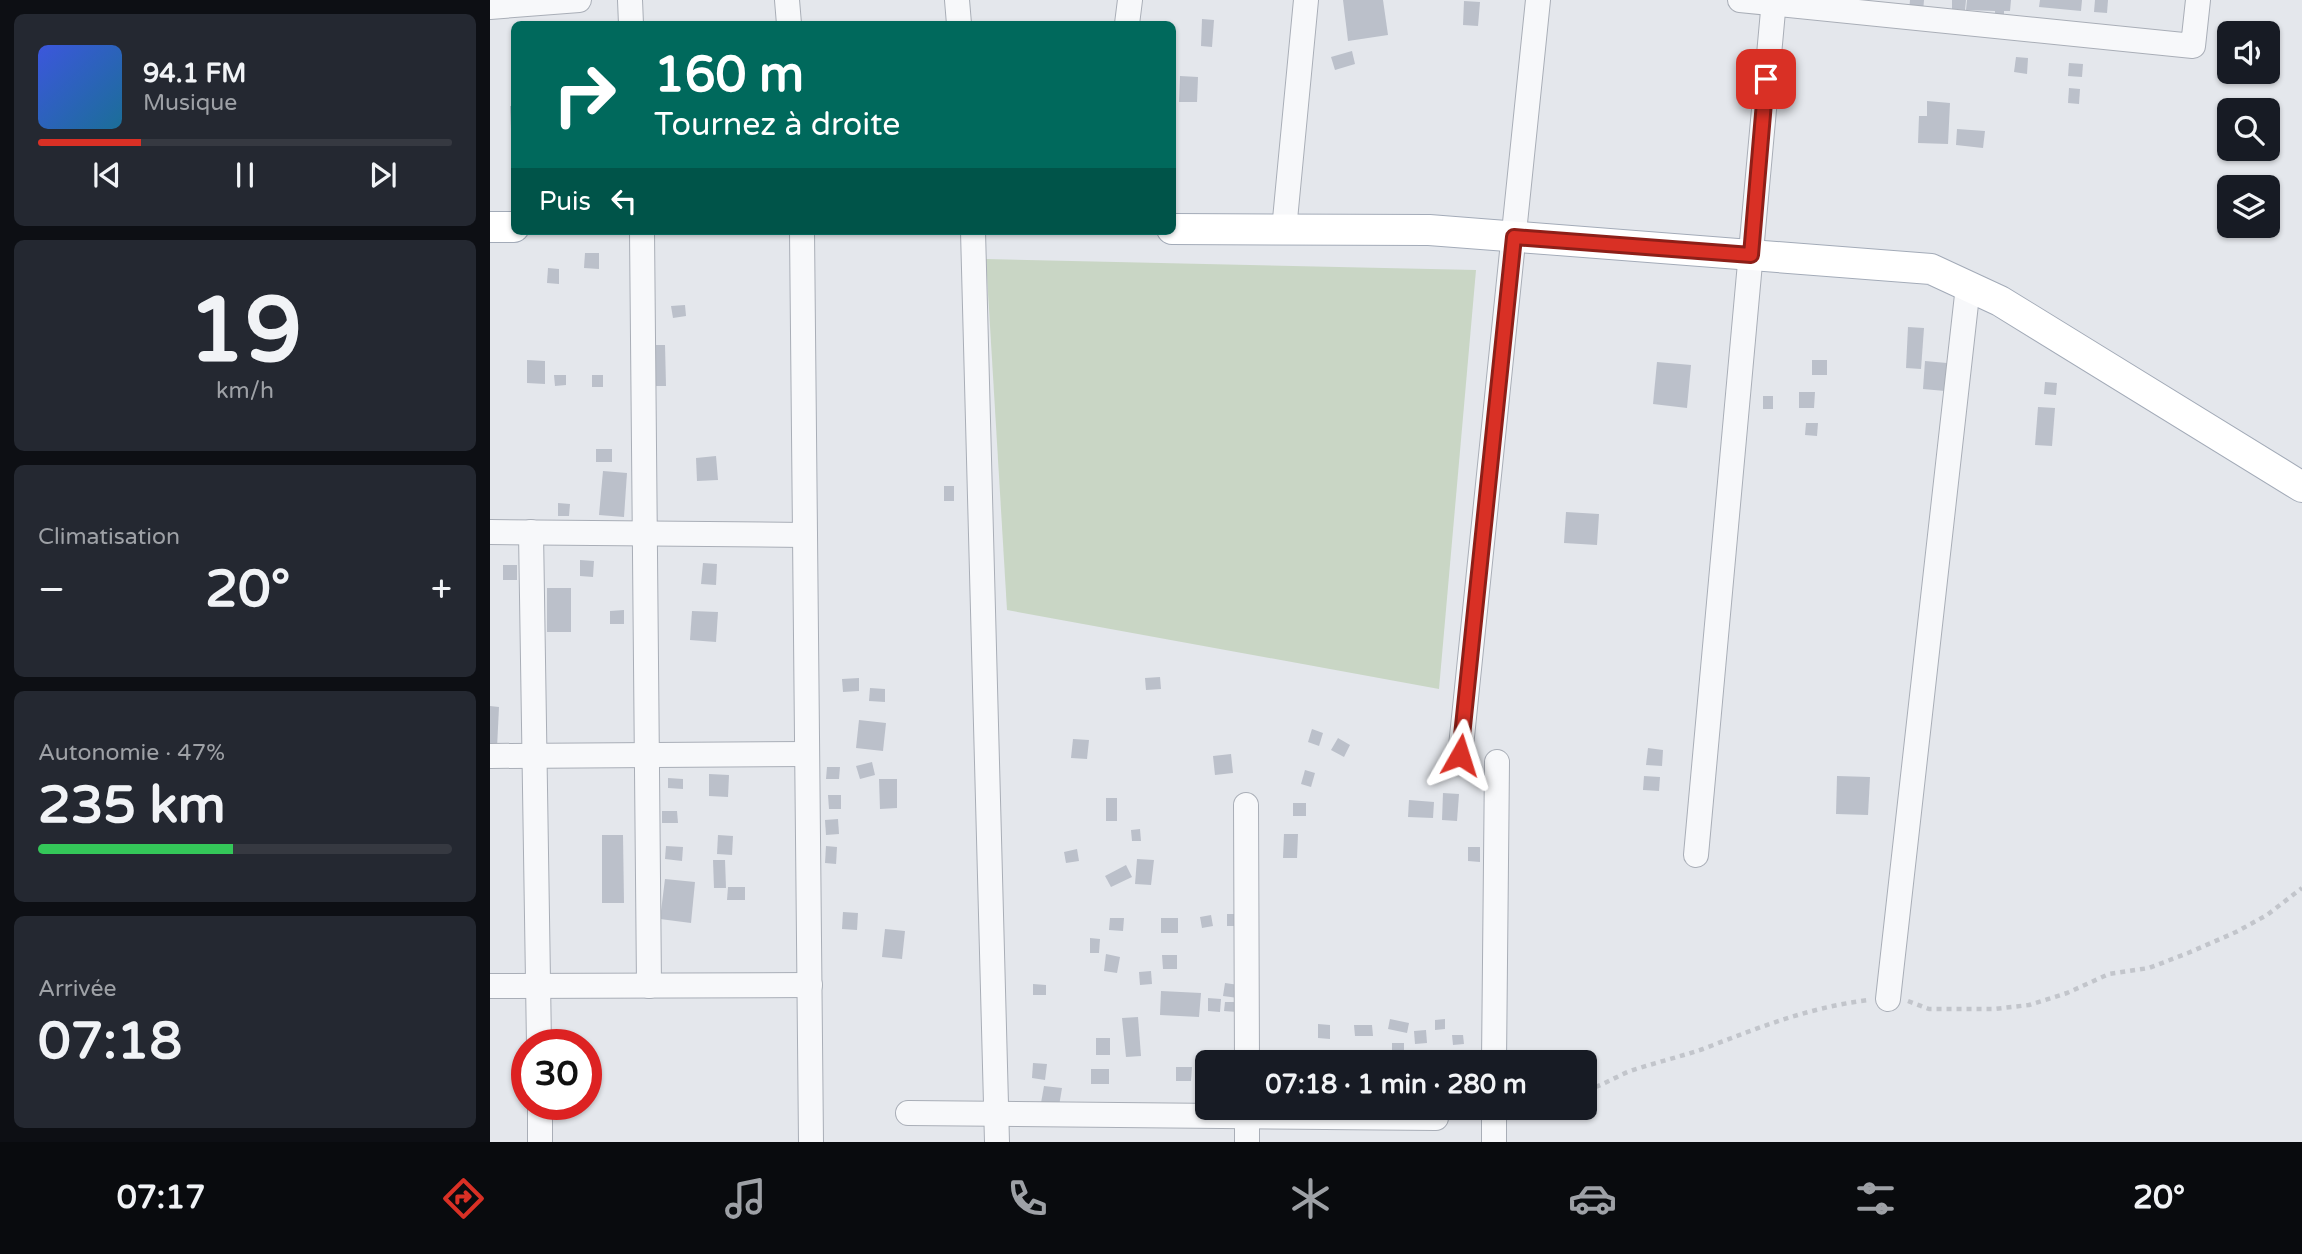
<!DOCTYPE html>
<html lang="fr">
<head>
<meta charset="utf-8">
<style>
  :root { --surface:#171b24; --page:#242831; --text:#f1f3f6; --muted:#9ea1a6; --line:#363941; --accent:#d93025 }
  body { margin:0; font-family:"Varela Round",sans-serif; background:var(--page); color:var(--text); height:100vh; display:flex; flex-direction:column; font-size:26px; white-space:nowrap }
  * { box-sizing:border-box; margin:0 }
  p { font-size:23px; color:var(--muted) }
  .icon { flex:none; width:38px; height:38px; fill:none; stroke:currentColor; stroke-width:2; stroke-linecap:round; stroke-linejoin:round }
  .map { position:relative; flex:1; overflow:hidden }
  .sheet { display:flex; flex-direction:column; gap:14px; padding:14px; background:#0d0f14; width:490px }
  .sheet>* { flex:none }
  .guide { position:absolute; left:21px; top:21px; width:665px; height:214px; border-radius:10px; box-shadow:0 2px 5px #0004; background:#00695c; color:#fff; overflow:hidden }
  .fabs { position:absolute; left:1727px; top:21px; display:grid; gap:14px }
  .fabs a { display:grid; place-items:center; width:63px; height:63px; border-radius:10px; background:var(--surface); box-shadow:0 2px 5px #0004; font-size:35px }
  .speed { position:absolute; left:21px; top:1029px; display:flex; gap:14px; font-size:35px; font-weight:700; text-align:center }
  .speed>* { display:grid; place-content:center; width:91px; height:91px; border-radius:50%; background:var(--surface); box-shadow:0 2px 5px #0004; line-height:1 }
  .speed .limit { border:10px solid #d22; background:#fff; color:#111 }
  .pin { position:absolute; display:grid; place-items:center; width:60px; height:60px; color:#fff; margin:-30px; border-radius:14px; box-shadow:0 4px 10px #0006 }
  .me { position:absolute; width:77px; margin:-38px; rotate:6deg; stroke-linejoin:round; filter:drop-shadow(0 0 5px #0008) }
  .turn { display:flex; align-items:center; gap:24px; height:147px; padding:0 28px; font-size:32px }
  .turn .icon { width:91px; height:91px; stroke-width:2.5 }
  .turn b { display:block; font-size:49px; line-height:60px }
  .then { display:flex; align-items:center; height:66px; padding:0 28px; background:#0003; gap:14px; font-size:26px }
  .big { font-size:52px; font-weight:700; line-height:1.1 }
  .sheet .widget { flex:1; display:flex; flex-direction:column; justify-content:center; gap:10px; min-width:0; padding:0 24px; border-radius:10px; background:var(--page) }
  .sheet .dial { align-items:center; gap:0 }
  .dial b { font-size:91px; line-height:1 }
  .song { display:flex; align-items:center; gap:21px }
  .cover { width:84px; height:84px; border-radius:10px; background:linear-gradient(135deg,hsl(230 70% 55%),hsl(200 70% 35%)) }
  .played { height:7px; border-radius:4px; background:linear-gradient(90deg,var(--accent) 25%,var(--line) 25%) }
  .keys { display:flex; justify-content:space-around; direction:ltr }
  .heat { display:flex; justify-content:space-between; align-items:center; font-size:38px; direction:ltr }
  .charge { height:10px; border-radius:5px; background:linear-gradient(90deg,#34c759 47%,var(--line) 0) }
  .trip { position:absolute; left:705px; top:1050px; width:402px; height:70px; border-radius:10px; background:var(--surface); box-shadow:0 2px 5px #0004; font-weight:700; line-height:70px; text-align:center }
  .menu { display:flex; height:112px; justify-content:space-around; align-items:center; background:#090b0e; color:var(--muted) }
  .menu .icon { width:49px; height:49px }
  .menu .selected { color:var(--accent) }
  .menu b { font-size:32px; color:var(--text) }
  main { display:flex; flex:1; min-height:0 }
  .map>svg:first-child { display:block }
</style>
</head>
<body>
<main>
<section class="sheet">
<div class="widget">
<div class="song"><i class="cover"></i><div><b>94.1 FM</b><p>Musique</p></div></div>
<div class="played"></div>
<div class="keys"><svg class="icon" aria-label="previous" viewBox="0 0 24 24"><path d="M18 5L8 12l10 7zM5 5v14"/></svg><svg class="icon" aria-label="pause" viewBox="0 0 24 24"><path d="M8 5v14M16 5v14"/></svg><svg class="icon" aria-label="next" viewBox="0 0 24 24"><path d="M6 5l10 7-10 7zM19 5v14"/></svg></div>
</div>
<div class="widget dial"><b>19</b><p>km/h</p></div>
<div class="widget"><p>Climatisation</p>
<div class="heat"><a>−</a><b class="big">20°</b><a>+</a></div>
</div>
<div class="widget"><p>Autonomie · 47%</p><b class="big">235 km</b><div class="charge"></div></div>
<div class="widget"><p>Arrivée</p><b class="big">07:18</b></div>
</section>
<div class="map">
<svg width="1812" height="1142" viewBox="0 0 1812 1142">
  <rect width="100%" height="100%" fill="#e4e7ec"/>
  <!-- green -->
  <path fill="#c9d6c5" d="M496,259L986,270L949,689L517,610Z"/>
  <!-- building -->
  <g fill="#bbc0ca">
    <path d="M853,0H893L898,35L858,41Z"/>
    <path d="M1420,0H1434L1433,12L1419,11Z"/>
    <path d="M1462,0H1476L1475,10L1462,9Z"/>
    <path d="M1477,0H1521L1520,11H1514V17H1505V11L1476,10Z"/>
    <path d="M1550,0H1592L1591,11L1549,7Z"/>
    <path d="M1605,0H1618L1617,13L1604,12Z"/>
    <path d="M974,1L990,2L988,26L973,25Z"/>
    <path d="M712,19L724,20L722,47L711,46Z"/>
    <path d="M862,51L865,64L845,70L841,57Z"/>
    <path d="M1526,57L1538,58L1537,74L1524,72Z"/>
    <path d="M1579,63L1593,64L1592,77L1578,76Z"/>
    <path d="M690,76L708,77L707,102H689Z"/>
    <path d="M1579,88L1590,89L1589,104L1578,103Z"/>
    <path d="M1437,101L1460,103L1458,144L1428,143L1429,116H1437Z"/>
    <path d="M20,106H24V150H22Z"/>
    <path d="M1467,129L1495,131L1493,148L1466,145Z"/>
    <path d="M95,253H109V269L94,268Z"/>
    <path d="M58,268L69,269V284L57,283Z"/>
    <path d="M195,305L196,316L183,318L181,306Z"/>
    <path d="M1418,327L1434,328L1431,369L1416,368Z"/>
    <path d="M164,345H175L176,386H164Z"/>
    <path d="M37,360L55,361V384L37,383Z"/>
    <rect x="1322" y="360" width="15" height="15"/>
    <path d="M1435,361L1457,363L1455,391L1433,389Z"/>
    <path d="M1167,362L1201,365L1197,408L1163,404Z"/>
    <path d="M64,375H76V385L65,386Z"/>
    <rect x="102" y="375" width="11" height="12"/>
    <path d="M1555,382L1567,383L1566,395L1554,394Z"/>
    <path d="M1309,392H1325L1324,408H1309Z"/>
    <rect x="1273" y="396" width="10" height="13"/>
    <path d="M1548,407L1565,408L1562,446L1545,445Z"/>
    <path d="M1316,423H1328L1327,436L1315,435Z"/>
    <rect x="106" y="449" width="16" height="13"/>
    <path d="M226,456L228,480L207,481L206,458Z"/>
    <path d="M113,471L137,473L134,517L109,515Z"/>
    <rect x="454" y="486" width="10" height="15"/>
    <path d="M68,503L80,504L79,516H68Z"/>
    <path d="M1076,512L1109,514L1107,545L1074,543Z"/>
    <path d="M90,560L104,561L103,577L90,576Z"/>
    <path d="M213,563L227,564L226,585L211,584Z"/>
    <rect x="13" y="565" width="14" height="15"/>
    <rect x="57" y="588" width="24" height="44"/>
    <path d="M134,610V624H120V611Z"/>
    <path d="M202,611L228,612L226,642L200,640Z"/>
    <path d="M670,677L671,689L656,690L655,678Z"/>
    <path d="M369,678V691L353,692L352,679Z"/>
    <path d="M380,688L395,689V702L379,701Z"/>
    <path d="M0,706L9,707L7,748H0Z"/>
    <path d="M369,720L396,723L393,751L366,748Z"/>
    <path d="M822,729L833,733L829,746L818,742Z"/>
    <path d="M848,738L860,745L854,757L841,750Z"/>
    <path d="M583,739L599,740L597,759L581,758Z"/>
    <path d="M1158,748L1173,750L1172,766L1156,765Z"/>
    <path d="M741,754L743,773L725,775L723,756Z"/>
    <path d="M382,762L385,775L370,779L366,766Z"/>
    <path d="M337,767H350L349,779H336Z"/>
    <path d="M815,770L825,773L821,787L811,784Z"/>
    <path d="M219,774L239,775L238,797L219,796Z"/>
    <path d="M1154,776L1170,777L1169,791L1153,790Z"/>
    <path d="M1347,776L1380,777L1378,815L1346,814Z"/>
    <path d="M178,778L193,779V789L178,788Z"/>
    <path d="M389,779H407V808L390,809Z"/>
    <path d="M953,793L969,794L967,821L952,820Z"/>
    <path d="M338,795H351V809H339Z"/>
    <rect x="616" y="798" width="11" height="23"/>
    <path d="M919,800L944,802L943,818L918,817Z"/>
    <rect x="803" y="803" width="13" height="13"/>
    <path d="M172,811H187L188,823H172Z"/>
    <path d="M348,819L349,834L336,835L335,820Z"/>
    <path d="M650,829L651,841H642L641,830Z"/>
    <path d="M794,834H808L807,858H793Z"/>
    <path d="M112,835H133L134,903H112Z"/>
    <path d="M228,835L243,836L242,855L227,854Z"/>
    <path d="M176,846L193,847L192,861L175,859Z"/>
    <path d="M336,846L347,847L346,864L335,863Z"/>
    <path d="M978,847H990V862L978,861Z"/>
    <path d="M587,849L589,861L576,863L574,852Z"/>
    <path d="M647,859L664,860L661,885L645,884Z"/>
    <path d="M223,860H235L236,888H224Z"/>
    <path d="M636,865L642,877L621,887L615,876Z"/>
    <path d="M175,879L205,882L201,923L170,919Z"/>
    <path d="M238,887H255V900H237Z"/>
    <path d="M353,912L368,913L367,930L352,929Z"/>
    <rect x="737" y="914" width="11" height="12"/>
    <path d="M721,915L723,926L712,928L710,917Z"/>
    <path d="M620,918H634L633,931L619,930Z"/>
    <rect x="671" y="918" width="17" height="15"/>
    <path d="M395,929L415,931L412,959L392,957Z"/>
    <path d="M600,938L610,939L609,953H600Z"/>
    <path d="M616,954L630,957L627,973L614,971Z"/>
    <path d="M672,955H687V969H673Z"/>
    <path d="M661,971L662,984L650,985L649,972Z"/>
    <path d="M735,983L749,985L748,998L733,996Z"/>
    <path d="M543,984L556,985V995H543Z"/>
    <path d="M671,991L711,993L709,1017L670,1015Z"/>
    <path d="M718,998L731,999L730,1012L718,1011Z"/>
    <path d="M735,1002H747V1012L734,1011Z"/>
    <path d="M648,1017L651,1056L636,1057L632,1018Z"/>
    <path d="M900,1019L919,1023L917,1033L898,1029Z"/>
    <path d="M955,1019V1029L945,1030V1020Z"/>
    <path d="M828,1024L840,1025V1039L828,1038Z"/>
    <path d="M864,1025H882L883,1036H865Z"/>
    <path d="M936,1030L937,1043L925,1044L924,1031Z"/>
    <path d="M962,1035H973L974,1044L963,1045Z"/>
    <rect x="606" y="1038" width="14" height="17"/>
    <rect x="902" y="1043" width="12" height="10"/>
    <path d="M543,1063L557,1064L555,1080L542,1078Z"/>
    <path d="M686,1067H702L701,1081H686Z"/>
    <rect x="601" y="1069" width="18" height="15"/>
    <path d="M554,1086L572,1088L569,1106L551,1103Z"/>
  </g>
  <g fill="none" stroke-linecap="round" stroke-linejoin="round">
    <!-- minor casing -->
    <g stroke="#a9aeb7" stroke-width="26">
      <g id="minor">
        <path d="M140,0L141,24"/>
        <path d="M297,0L299,24"/>
        <path d="M467,0L469,24"/>
        <path d="M1250,0L1703,46L1708,0"/>
        <path d="M0,7L89,0"/>
        <path d="M637,24L640,0"/>
        <path d="M794,230L816,0"/>
        <path d="M152,231L159,986"/>
        <path d="M312,231L321,1142"/>
        <path d="M483,231L507,1142"/>
        <path d="M0,532L315,535"/>
        <path d="M41,532L49,1045"/>
        <path d="M0,756L317,754"/>
        <path d="M970,756L1048,0"/>
        <path d="M756,805L757,1062"/>
        <path d="M1206,855L1284,0"/>
        <path d="M0,986L320,985"/>
        <path d="M1398,999L1478,286"/>
        <path d="M1004,1062L1007,762"/>
        <path d="M50,1104V1142"/>
        <path d="M757,1108V1142"/>
        <path d="M418,1113L946,1118"/>
        <path d="M1004,1142V1108"/>
      </g>
    </g>
    <!-- major casing -->
    <g stroke="#a3abb8" stroke-width="32">
      <g id="major">
        <path d="M0,227H24"/>
        <path d="M682,229L939,230L1441,269L1510,301L1812,487"/>
      </g>
    </g>
    <!-- path -->
    <g stroke="#c2c5cb" stroke-width="4.5" stroke-dasharray="5 5" stroke-linecap="butt">
      <path d="M1418,1001L1439,1009H1504L1539,1005L1577,993L1619,974L1659,968L1698,953L1746,932L1777,915L1812,888"/>
      <path d="M1096,1090C1112,1086 1125,1077 1140,1071C1164,1063 1189,1057 1213,1049C1270,1027 1317,1008 1378,1000"/>
      <path d="M966,1113L984,1109"/>
    </g>
    <!-- minor -->
    <use href="#minor" stroke="#f7f8fa" stroke-width="24"/>
    <!-- major -->
    <use href="#major" stroke="#fff" stroke-width="30"/>
  </g>
  <g fill="none" stroke-linecap="round" stroke-linejoin="round">
    <!-- route casing -->
    <g stroke="#8d1f18" stroke-width="18">
      <path id="route" d="M970,755L1024,237L1261,255L1276,79"/>
    </g>
    <!-- route -->
    <use href="#route" stroke="#d93025" stroke-width="12"/>
  </g>
</svg>
<div class="fabs">
<a><svg class="icon" aria-label="sound" viewBox="0 0 24 24"><path d="M4 9h4l5-4v14l-5-4H4zM17 9q2 3 0 6"/></svg></a>
<a><svg class="icon" aria-label="search" viewBox="0 0 24 24"><circle cx="10" cy="10" r="6"/><path d="M15 15l6 6"/></svg></a>
<a><svg class="icon" aria-label="layers" viewBox="0 0 24 24"><path d="M12 4l9 5-9 5-9-5zM3 14l9 5 9-5"/></svg></a>
</div>
<div class="speed"><div class="limit">30</div></div>
<div class="pin" style="left:1276px;top:79px;background:#d93025"><svg class="icon" aria-label="arrive" viewBox="0 0 24 24"><path d="M6 21V4h12l-3 4 3 4H6"/></svg></div>
<svg class="me" style="left:970px;top:755px" viewBox="-20 -20 40 40"><path d="M0-17L14 15 0 8-14 15z" fill="#d93025" stroke="#fff" stroke-width="4"/></svg>
<div class="trip">07:18 · 1 min · 280 m</div>
<div class="guide">
<div class="turn"><svg class="icon" aria-label="right" viewBox="0 0 24 24"><path d="M7 20v-9h11M14 6l5 5-5 5"/></svg><div><b>160 m</b>Tournez à droite</div></div>
<div class="then">Puis<svg class="icon" aria-label="left" viewBox="0 0 24 24"><path d="M17 20v-9H6M10 6l-5 5 5 5"/></svg></div>
</div>
</div>
</main>
<nav class="menu">
<b>07:17</b>
<svg class="icon selected" aria-label="directions" viewBox="0 0 24 24"><path d="M12 3l9 9-9 9-9-9zM9 14v-3h6M13 9l2 2-2 2"/></svg>
<svg class="icon" aria-label="music" viewBox="0 0 24 24"><path d="M9 18V5l10-2v13"/><circle cx="6" cy="18" r="3"/><circle cx="16" cy="16" r="3"/></svg>
<svg class="icon" aria-label="phone" viewBox="0 0 24 24"><path d="M5 4h4l2 5-3 2q2 4 5 5l2-3 5 2v4C11 20 4 13 5 4z"/></svg>
<svg class="icon" aria-label="climate" viewBox="0 0 24 24"><path d="M12 3v18M4 7l16 10M4 17L20 7"/></svg>
<svg class="icon" aria-label="car" viewBox="0 0 24 24"><path d="M5 17H2v-5l4-1 3-4h7l3 4 3 1v5h-3M9 17h6M6 11h13"/><circle cx="7" cy="17" r="2"/><circle cx="17" cy="17" r="2"/></svg>
<svg class="icon" aria-label="filters" viewBox="0 0 24 24"><path d="M4 7h16M4 17h16"/><circle cx="9" cy="7" r="2"/><circle cx="15" cy="17" r="2"/></svg>
<b>20°</b>
</nav>
</body>
</html>
